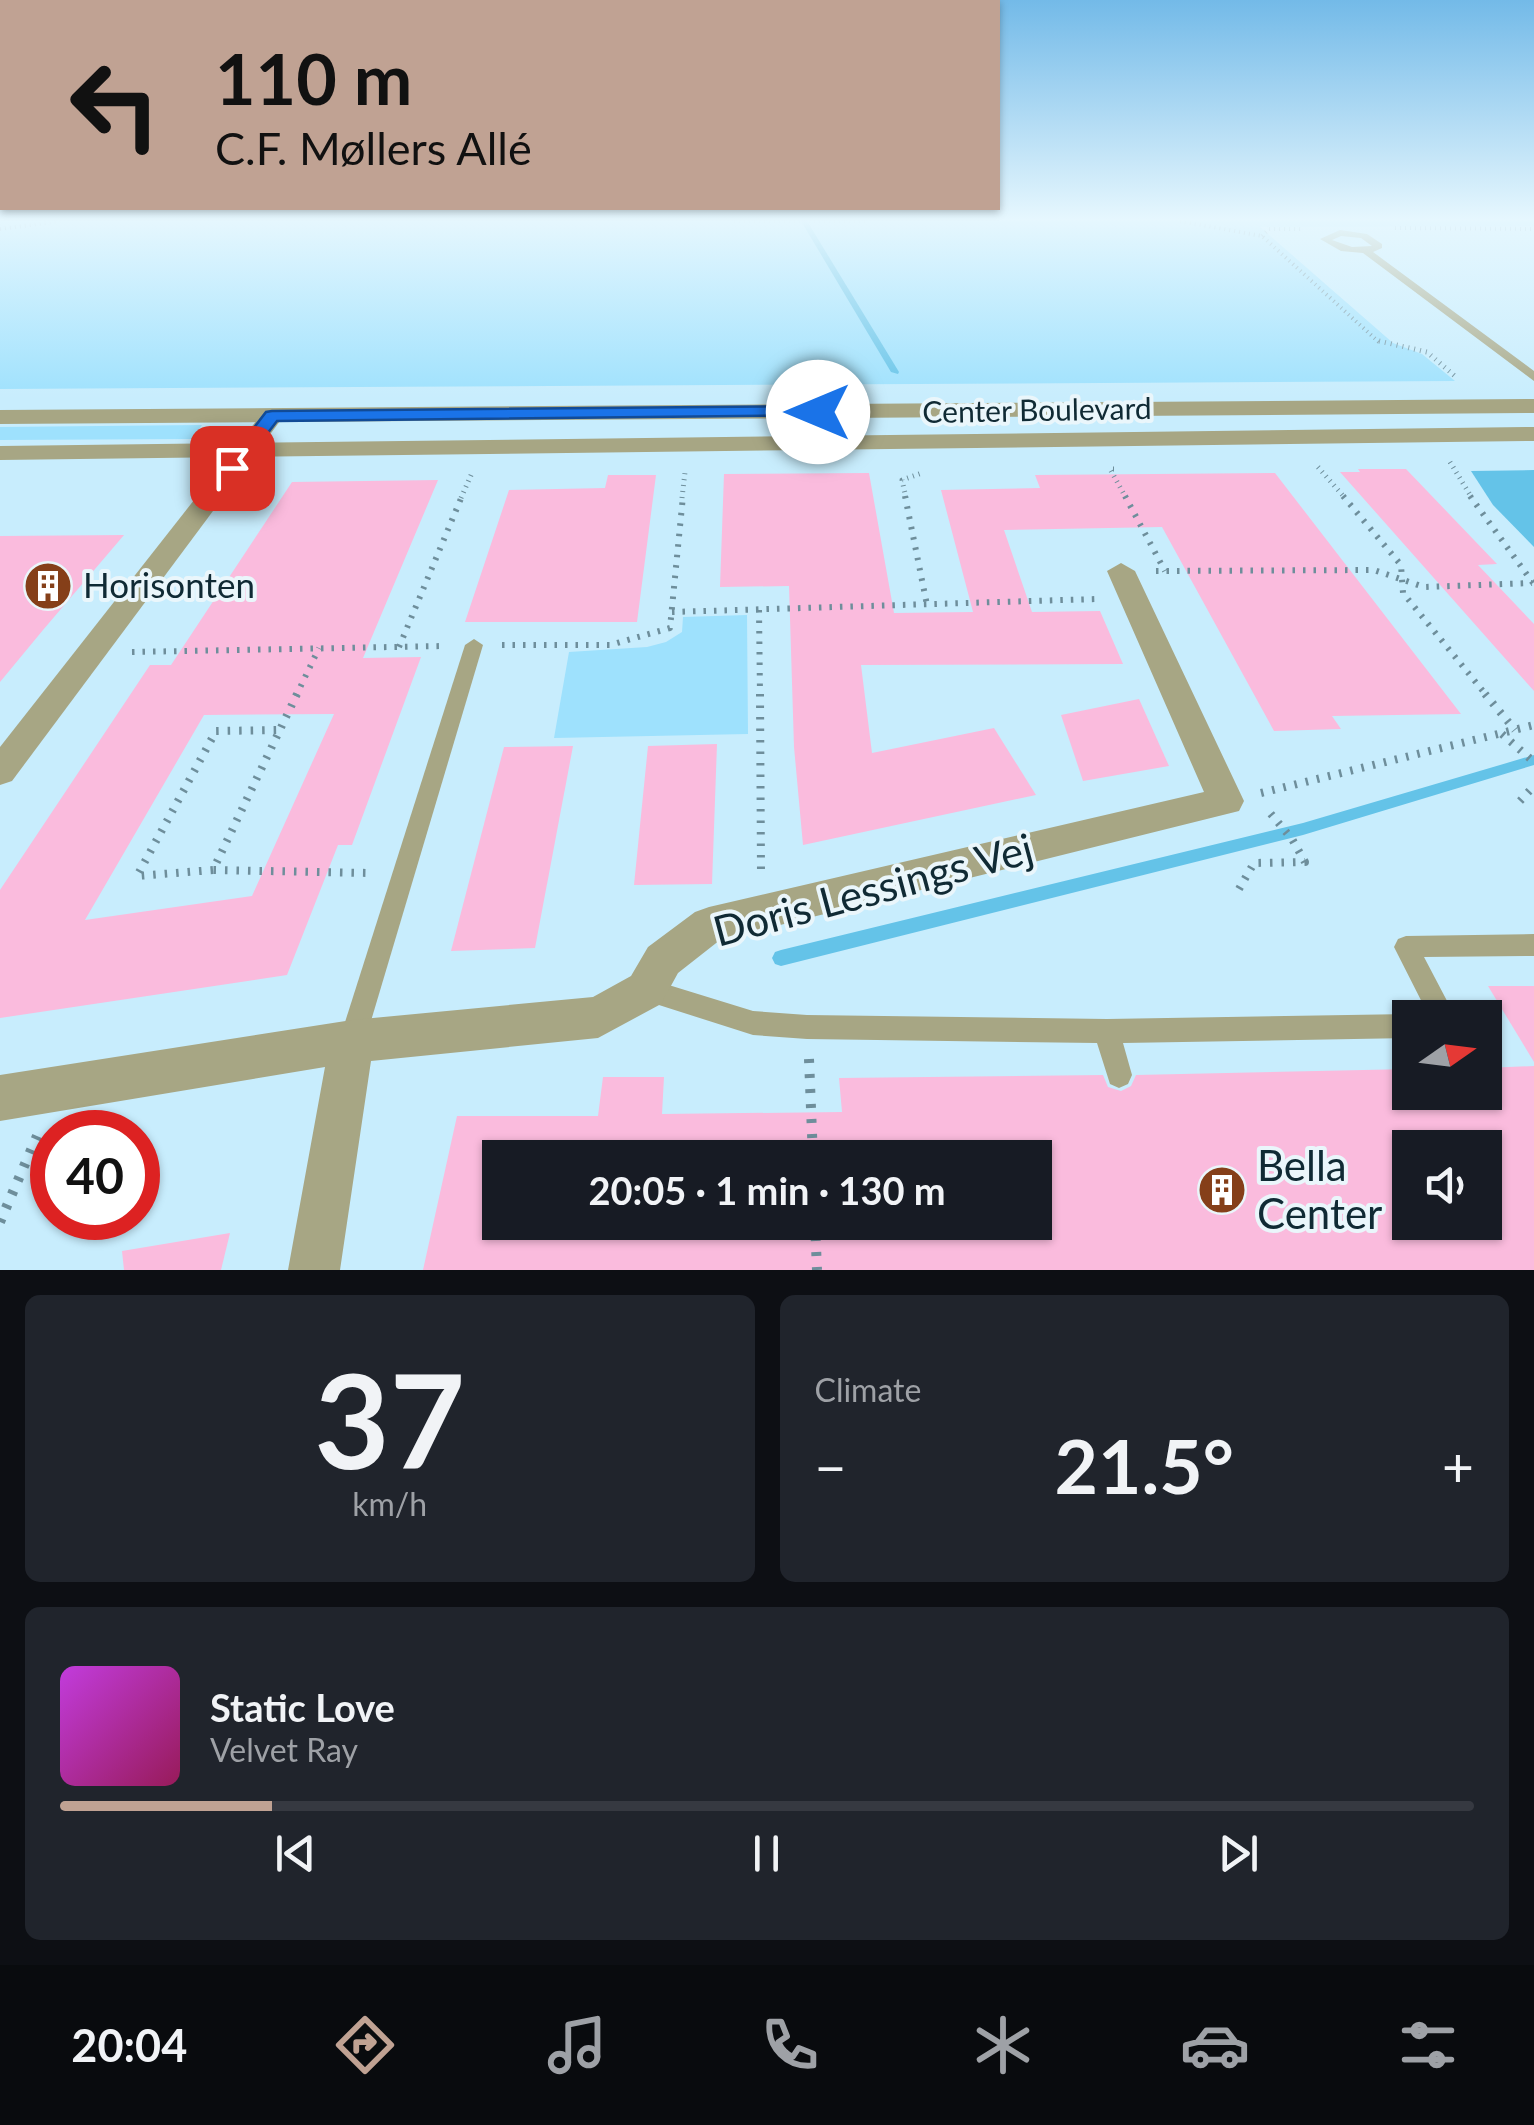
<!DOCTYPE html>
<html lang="en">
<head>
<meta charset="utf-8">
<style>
  :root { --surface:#171b24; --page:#20242c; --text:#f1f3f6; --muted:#9ea1a6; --line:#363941; --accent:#c0a293 }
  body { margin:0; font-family:Lato,sans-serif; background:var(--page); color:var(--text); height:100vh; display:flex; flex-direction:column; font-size:38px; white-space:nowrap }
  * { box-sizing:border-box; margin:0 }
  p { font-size:32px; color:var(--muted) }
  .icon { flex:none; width:55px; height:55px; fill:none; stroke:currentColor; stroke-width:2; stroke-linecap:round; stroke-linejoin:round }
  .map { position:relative; height:1270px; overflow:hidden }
  .drawer { display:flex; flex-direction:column; gap:25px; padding:25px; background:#0d0f14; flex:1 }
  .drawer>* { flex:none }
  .hud { position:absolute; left:0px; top:0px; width:1000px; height:210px; box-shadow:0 2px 8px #0004; background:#c0a293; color:#111; overflow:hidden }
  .needle { width:65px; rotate:76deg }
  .controls { position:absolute; left:1392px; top:1000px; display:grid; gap:20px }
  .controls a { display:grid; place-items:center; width:110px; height:110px; border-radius:0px; background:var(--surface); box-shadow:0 2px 8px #0004; font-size:50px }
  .speed { position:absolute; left:30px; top:1110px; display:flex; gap:20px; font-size:50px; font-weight:700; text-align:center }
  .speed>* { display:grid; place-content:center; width:130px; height:130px; border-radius:50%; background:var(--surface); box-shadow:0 2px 8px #0004; line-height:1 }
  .speed .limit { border:15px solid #d22; background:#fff; color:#111 }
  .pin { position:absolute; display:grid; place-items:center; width:85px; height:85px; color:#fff; margin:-42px; border-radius:20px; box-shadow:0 5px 15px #0006 }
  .me { position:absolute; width:110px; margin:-55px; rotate:270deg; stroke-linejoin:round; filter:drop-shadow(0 0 8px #0008) }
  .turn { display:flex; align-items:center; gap:35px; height:210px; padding:0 50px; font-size:45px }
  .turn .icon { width:130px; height:130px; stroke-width:2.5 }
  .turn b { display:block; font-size:70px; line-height:85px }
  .big { font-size:75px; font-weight:700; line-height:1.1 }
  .drawer .widget { flex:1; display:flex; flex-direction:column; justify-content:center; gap:15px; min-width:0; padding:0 35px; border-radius:15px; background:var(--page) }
  .drawer .dial { align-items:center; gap:0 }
  .dial b { font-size:130px; line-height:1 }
  .song { display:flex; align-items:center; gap:30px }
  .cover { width:120px; height:120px; border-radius:15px; background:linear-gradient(135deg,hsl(290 70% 55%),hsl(330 70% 35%)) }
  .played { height:10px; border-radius:5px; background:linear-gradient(90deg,var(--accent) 15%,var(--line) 15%) }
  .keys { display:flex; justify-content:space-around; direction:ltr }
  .heat { display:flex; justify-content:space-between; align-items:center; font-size:55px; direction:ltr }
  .drawer .tiles { flex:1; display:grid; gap:25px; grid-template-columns:1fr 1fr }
  .widget:last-child { grid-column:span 2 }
  .trip { position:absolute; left:482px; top:1140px; width:570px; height:100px; border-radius:0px; background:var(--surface); box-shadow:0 2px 8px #0004; font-weight:700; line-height:100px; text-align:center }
  .menu { display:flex; height:160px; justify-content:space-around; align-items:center; background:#090b0e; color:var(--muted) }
  .menu .icon { width:70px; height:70px }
  .menu .current { color:var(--accent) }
  .menu b { font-size:45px; color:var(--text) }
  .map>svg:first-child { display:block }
</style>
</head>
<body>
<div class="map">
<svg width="1534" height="1270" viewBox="0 0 1534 1270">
  <rect width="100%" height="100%" fill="#c8edfd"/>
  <!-- green -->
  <g fill="#9ee1fd">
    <path d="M0,221H1534V226L1260,227L1393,343L1422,354L1455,381L0,389Z"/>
    <path d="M202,425L192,439L0,440V427Z"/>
    <path d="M747,615L748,734L554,738L569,652L647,647L666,642L682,632L683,617Z"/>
  </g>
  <!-- water -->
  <path fill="#64c3e8" d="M1534,470V547L1493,505L1471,471Z"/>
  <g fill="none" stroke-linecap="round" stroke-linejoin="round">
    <!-- stream -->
    <g fill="#64c3e8" fill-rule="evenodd">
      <path d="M801,221H807L899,372L898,374L891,372Z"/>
      <path d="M1534,755V765L1303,835L781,966L775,964L772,958L775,952L781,950L1303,823Z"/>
    </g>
  </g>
  <!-- building -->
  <g fill="#fabbdd" fill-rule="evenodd">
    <path d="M1358,469H1406L1497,564L1478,565L1534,624V691L1340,472H1360Z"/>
    <path d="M869,473L894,613L973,612L941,490L1040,488L1035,475L1275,473L1461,714L1332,716L1341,729L1274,731L1162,527L1004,530L1032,612L1100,611L1123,664L861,665L872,753L994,728L1036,795L803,845L794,747L789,586L720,587L724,474Z"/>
    <path d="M608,475H656L637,622H465L509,490L605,488Z"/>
    <path d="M438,480L363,658L421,657L352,845H338L287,975L0,1018V890L150,665H171L292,482ZM334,714L252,896L85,920L204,715Z"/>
    <path d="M124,535L43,630L0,682V536Z"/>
    <path d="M1139,699L1169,766L1083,781L1061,715Z"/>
    <path d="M717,744L712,884L634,885L648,746Z"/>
    <path d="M573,746L535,948L451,951L504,747Z"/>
    <path d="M1488,986H1534V1062Z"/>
    <path d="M1534,1066V1270H423L457,1116H598L603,1077H664L662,1114L842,1112L839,1078L1103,1075L1108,1087L1121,1091L1131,1086L1136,1075L1410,1069V1092H1485V1068ZM1410,1148H1485V1222H1410ZM500,1158H1035V1222H500Z"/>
    <path d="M230,1233L221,1270H124L122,1251Z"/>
  </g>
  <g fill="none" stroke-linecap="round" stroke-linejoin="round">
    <!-- path-far4 -->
    <g stroke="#6e8e9b" stroke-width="4" stroke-dasharray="1 4" stroke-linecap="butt">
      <path d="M734,221H868"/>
      <path d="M1180,221L1262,236L1381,344"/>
      <path d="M1395,228L1534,229"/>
      <path d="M0,229L60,221"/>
      <path d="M1262,236L1269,229H1303"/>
    </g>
    <!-- path-far3 -->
    <g stroke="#6e8e9b" stroke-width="5" stroke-dasharray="1 5" stroke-linecap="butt">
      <path d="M1379,341L1427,352L1456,377"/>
      <path d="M1450,462L1472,498"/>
      <path d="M1318,467L1345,498"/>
      <path d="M1114,469H1110L1126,498"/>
      <path d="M461,498L472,473"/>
      <path d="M682,498L685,472"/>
      <path d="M906,498L902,480L922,473"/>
    </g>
    <!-- path-far2 -->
    <g stroke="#6e8e9b" stroke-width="6" stroke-dasharray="2.5 8" stroke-linecap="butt">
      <path d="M905,496L927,605"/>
      <path d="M1125,496L1165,571"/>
      <path d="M1343,496L1401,565L1403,593L1487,696"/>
      <path d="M1470,496L1533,583"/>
      <path d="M1156,571L1374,570L1424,587L1532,583"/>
      <path d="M759,610L760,696"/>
      <path d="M672,612L1097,599"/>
      <path d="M502,645H610L670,628L683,496"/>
      <path d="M399,647L462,496"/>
      <path d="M132,652L445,646"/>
      <path d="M296,696L319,648"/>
    </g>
    <!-- path-far1 -->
    <g stroke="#6e8e9b" stroke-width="8" stroke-dasharray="2.5 9" stroke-linecap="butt">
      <path d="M297,694L213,870L371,873"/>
      <path d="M760,694L761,874"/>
      <path d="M1485,694L1515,730"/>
      <path d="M1502,734L1534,762"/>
      <path d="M1261,793L1534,725"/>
      <path d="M1520,801L1534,786"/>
      <path d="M213,870L137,876L216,731L280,730"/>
      <path d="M1239,889L1254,863L1305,862L1292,839L1265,807"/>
    </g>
    <!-- path -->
    <g stroke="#6e8e9b" stroke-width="10" stroke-dasharray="4 11" stroke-linecap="butt">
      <path d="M809,1059L813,1158"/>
      <path d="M0,1222L37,1136"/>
      <path d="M815,1222L817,1270"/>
    </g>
    <!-- service -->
    <g fill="#a7a684" fill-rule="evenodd">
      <path d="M1340,230L1367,234L1382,244V248L1373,252L1534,371V381L1363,253L1341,251L1320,239ZM1341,236L1361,238L1372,246L1352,247L1332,240Z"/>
      <path d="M474,639L483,645L365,1041L361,1050L352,1054L343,1050L339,1041L465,645Z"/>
      <path d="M1534,934V956L1424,957L1456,1018H1430L1394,947L1398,939L1406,936Z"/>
      <path d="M646,978L753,1011L807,1015L1107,1019L1410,1014L1419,1018H1410V1038L1123,1043L1132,1075L1128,1084L1119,1088L1110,1084L1097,1043L807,1039L753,1035L637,998L634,990L637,982Z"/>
    </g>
    <!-- minor -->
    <g fill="#a7a684" fill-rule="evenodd">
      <path d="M272,409L280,411L283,416L280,421L12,781L0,785V747L264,411Z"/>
      <path d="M1121,563L1135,571L1244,801L1239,811L720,940L678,973L661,1004L598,1038L371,1061L340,1270H288L325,1067L0,1121V1075L352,1020L593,997L631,976L648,947L695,912L709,907L1204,792L1107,571Z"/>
    </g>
    <!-- tertiary -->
    <g fill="#a7a684" fill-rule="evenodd">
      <path d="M1534,399V413L0,424V410Z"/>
      <path d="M1534,427V441L0,460V446Z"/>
    </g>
  </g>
  <!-- sky -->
  <linearGradient id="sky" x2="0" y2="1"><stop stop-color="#73bae8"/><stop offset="0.55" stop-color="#e6f7fe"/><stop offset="1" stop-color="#e6f7fe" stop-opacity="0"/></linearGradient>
  <rect width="1534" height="399" fill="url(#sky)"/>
  <!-- route -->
  <path fill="#1a73e8" stroke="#114b97" stroke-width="2.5" d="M818,406L826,412L823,415L277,421L238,472H225L223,468L266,412L272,411Z"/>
  <!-- icons -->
  <defs>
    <g id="building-disc" transform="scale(2.5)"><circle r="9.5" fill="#853f19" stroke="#eaf6fb"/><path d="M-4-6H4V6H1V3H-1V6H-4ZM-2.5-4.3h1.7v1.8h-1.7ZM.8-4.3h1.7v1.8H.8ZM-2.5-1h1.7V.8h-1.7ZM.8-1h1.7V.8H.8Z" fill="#fff"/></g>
  </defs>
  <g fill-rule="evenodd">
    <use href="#building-disc" x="48" y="586"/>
    <use href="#building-disc" x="1222" y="1190"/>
  </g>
  <g text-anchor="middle" stroke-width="8" stroke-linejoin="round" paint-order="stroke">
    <!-- far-street labels -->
    <g font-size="30" fill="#102a34" stroke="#eaf6fb">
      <text transform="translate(1037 411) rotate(-1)" y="10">Center Boulevard</text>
    </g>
    <!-- poi labels -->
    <g font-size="35" fill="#102a34" stroke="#eaf6fb" text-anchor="start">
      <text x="83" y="598">Horisonten</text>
    </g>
    <!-- near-street labels -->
    <g font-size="42" fill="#102a34" stroke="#eaf6fb">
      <text transform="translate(873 890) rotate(-15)" y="15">Doris Lessings Vej</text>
    </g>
    <!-- near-poi labels -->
    <g font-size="42" fill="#102a34" stroke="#eaf6fb" text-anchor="start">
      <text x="1257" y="1181">Bella<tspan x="1257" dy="48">Center</tspan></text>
    </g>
  </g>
</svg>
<div class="controls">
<a><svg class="needle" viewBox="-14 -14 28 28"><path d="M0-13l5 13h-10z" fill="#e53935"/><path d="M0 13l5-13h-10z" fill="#9ea1a6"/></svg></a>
<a><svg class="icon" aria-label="sound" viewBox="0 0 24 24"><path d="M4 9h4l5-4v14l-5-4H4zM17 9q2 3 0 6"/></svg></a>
</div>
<div class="speed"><div class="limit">40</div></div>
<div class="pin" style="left:232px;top:468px;background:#d93025"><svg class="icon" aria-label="arrive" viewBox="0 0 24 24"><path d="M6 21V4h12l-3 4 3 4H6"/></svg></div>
<svg class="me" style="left:818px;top:412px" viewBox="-20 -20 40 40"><circle r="19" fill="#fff"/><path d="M0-13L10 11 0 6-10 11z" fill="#1a73e8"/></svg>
<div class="trip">20:05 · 1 min · 130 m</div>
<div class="hud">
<div class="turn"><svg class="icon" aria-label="left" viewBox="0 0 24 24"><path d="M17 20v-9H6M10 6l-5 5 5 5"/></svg><div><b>110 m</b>C.F. Møllers Allé</div></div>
</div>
</div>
<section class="drawer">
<div class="tiles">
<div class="widget dial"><b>37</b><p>km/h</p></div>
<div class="widget"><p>Climate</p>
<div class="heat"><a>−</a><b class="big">21.5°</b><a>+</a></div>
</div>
<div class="widget">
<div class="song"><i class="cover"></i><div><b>Static Love</b><p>Velvet Ray</p></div></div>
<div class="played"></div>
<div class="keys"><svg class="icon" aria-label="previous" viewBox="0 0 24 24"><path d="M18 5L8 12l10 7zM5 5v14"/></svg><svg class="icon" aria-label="pause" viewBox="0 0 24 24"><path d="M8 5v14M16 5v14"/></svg><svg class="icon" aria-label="next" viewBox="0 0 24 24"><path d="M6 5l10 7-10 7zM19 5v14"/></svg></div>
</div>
</div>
</section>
<nav class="menu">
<b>20:04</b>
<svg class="icon current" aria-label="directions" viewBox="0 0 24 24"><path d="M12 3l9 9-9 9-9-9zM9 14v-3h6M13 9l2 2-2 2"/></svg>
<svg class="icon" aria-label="music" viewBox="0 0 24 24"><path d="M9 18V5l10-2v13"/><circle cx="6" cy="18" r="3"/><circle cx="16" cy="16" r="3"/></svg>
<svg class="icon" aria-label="phone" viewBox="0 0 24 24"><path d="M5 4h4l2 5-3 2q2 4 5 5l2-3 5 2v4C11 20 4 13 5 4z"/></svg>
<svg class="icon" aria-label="climate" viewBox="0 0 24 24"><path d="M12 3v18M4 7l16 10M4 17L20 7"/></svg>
<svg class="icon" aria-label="car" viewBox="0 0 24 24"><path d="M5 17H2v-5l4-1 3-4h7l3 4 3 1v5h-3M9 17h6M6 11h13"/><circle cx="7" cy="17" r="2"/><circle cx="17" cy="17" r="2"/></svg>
<svg class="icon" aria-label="filters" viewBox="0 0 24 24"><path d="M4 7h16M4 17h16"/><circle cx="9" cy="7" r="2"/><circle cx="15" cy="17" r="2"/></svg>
</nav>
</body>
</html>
